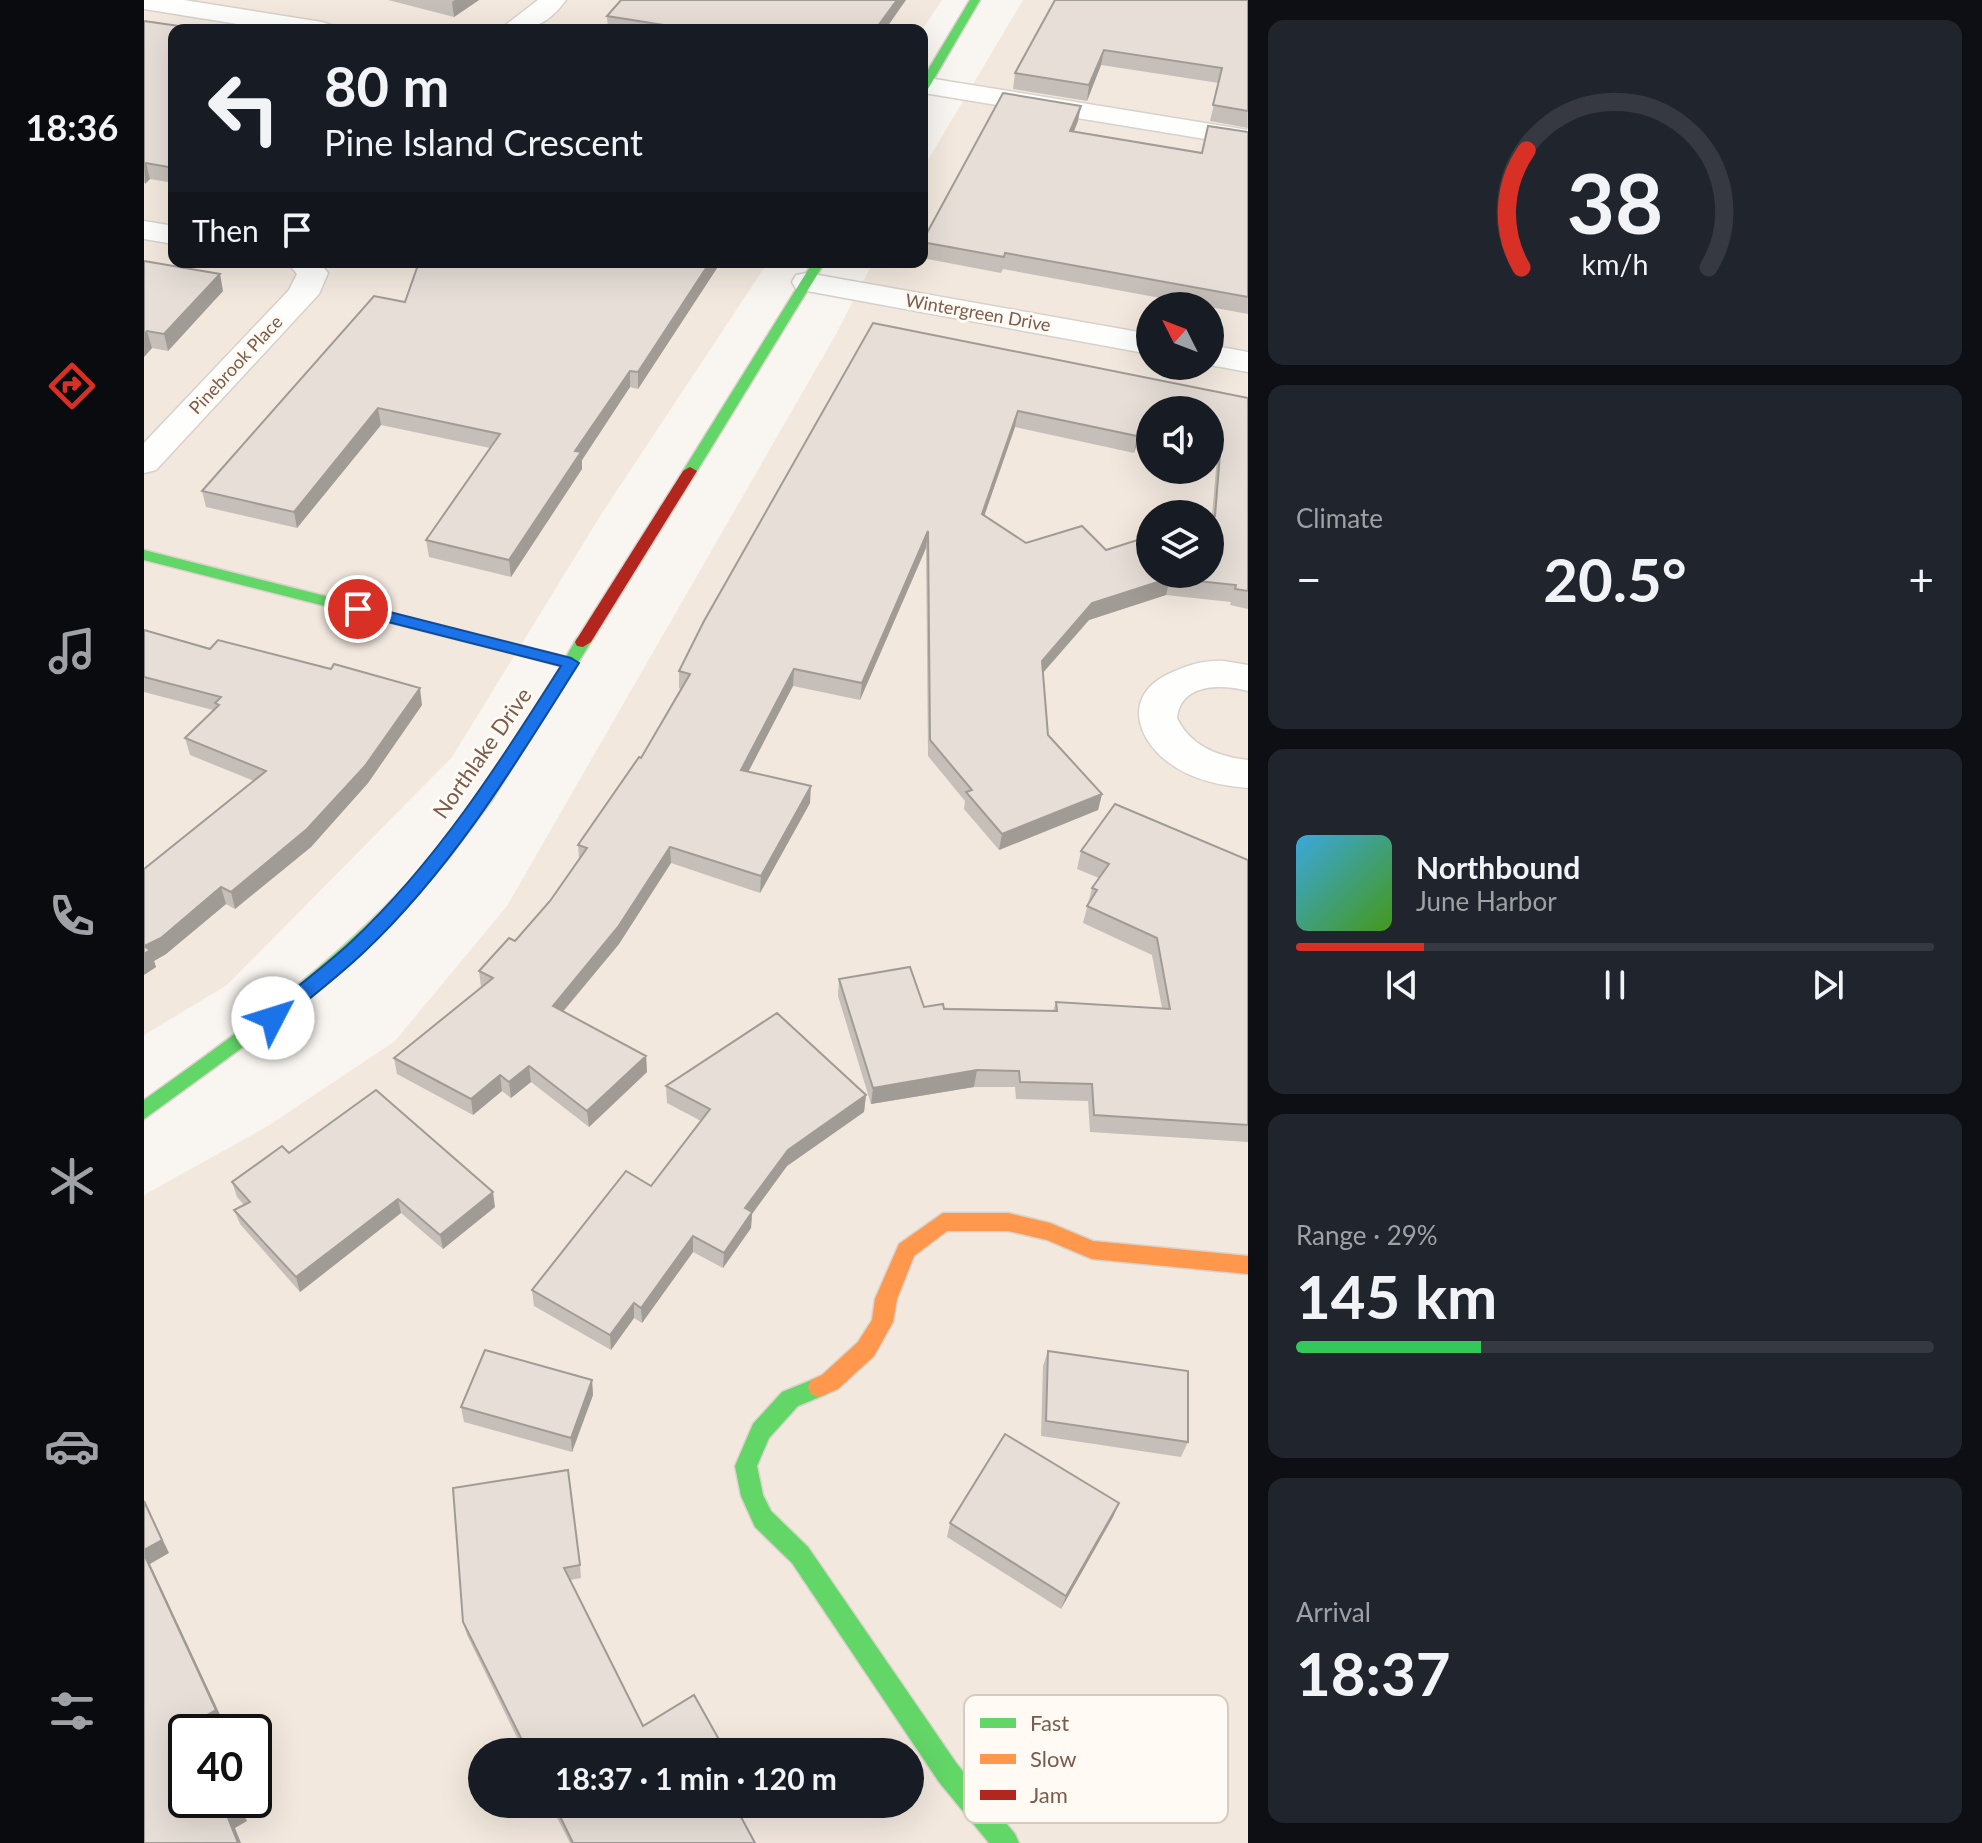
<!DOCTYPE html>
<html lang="en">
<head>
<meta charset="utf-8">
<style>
  :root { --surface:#171b24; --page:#20242c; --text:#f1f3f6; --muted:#9ea1a6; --line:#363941; --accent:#d93025 }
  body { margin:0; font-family:Lato,sans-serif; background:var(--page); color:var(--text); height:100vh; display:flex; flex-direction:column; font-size:30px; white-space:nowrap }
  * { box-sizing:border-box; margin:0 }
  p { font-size:26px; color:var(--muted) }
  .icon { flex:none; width:44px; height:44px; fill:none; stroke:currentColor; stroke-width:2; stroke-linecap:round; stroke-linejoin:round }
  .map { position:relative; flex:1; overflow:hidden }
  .sheet { display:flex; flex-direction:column; gap:20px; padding:20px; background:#0d0f14; width:734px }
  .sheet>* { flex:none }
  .banner { position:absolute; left:24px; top:24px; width:760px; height:244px; border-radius:16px; box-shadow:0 8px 32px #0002; background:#171b24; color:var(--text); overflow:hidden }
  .needle { width:52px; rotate:312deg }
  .controls { position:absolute; left:992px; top:292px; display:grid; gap:16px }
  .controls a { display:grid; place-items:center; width:88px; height:88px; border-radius:50%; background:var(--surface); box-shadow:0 8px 32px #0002; font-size:40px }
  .speed { position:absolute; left:24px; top:1714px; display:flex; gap:16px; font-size:40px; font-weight:700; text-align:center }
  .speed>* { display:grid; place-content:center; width:104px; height:104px; border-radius:50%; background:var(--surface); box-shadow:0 8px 32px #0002; line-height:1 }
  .speed .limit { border:4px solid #111; border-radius:12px; background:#fff; color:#111 }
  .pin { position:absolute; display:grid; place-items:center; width:68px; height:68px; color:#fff; margin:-34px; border:4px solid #fff; border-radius:50%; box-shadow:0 2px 8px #0007 }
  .me { position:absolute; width:88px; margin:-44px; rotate:50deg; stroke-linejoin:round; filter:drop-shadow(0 0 6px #0008) }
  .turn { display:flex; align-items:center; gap:28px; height:168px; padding:0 24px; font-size:36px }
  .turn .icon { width:104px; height:104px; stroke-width:2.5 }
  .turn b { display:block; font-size:56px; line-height:68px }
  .then { display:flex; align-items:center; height:76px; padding:0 24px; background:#0003; gap:16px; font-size:30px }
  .big { font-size:60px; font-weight:700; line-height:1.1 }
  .sheet .card { flex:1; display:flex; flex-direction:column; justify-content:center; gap:12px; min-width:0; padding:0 28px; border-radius:16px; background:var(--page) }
  .sheet .dial { align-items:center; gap:0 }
  .dial svg { height:208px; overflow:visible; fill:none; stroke:var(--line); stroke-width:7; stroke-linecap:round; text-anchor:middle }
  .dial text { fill:var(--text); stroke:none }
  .song { display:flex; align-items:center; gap:24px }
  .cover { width:96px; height:96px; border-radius:12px; background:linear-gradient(135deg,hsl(200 70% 55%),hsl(100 70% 35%)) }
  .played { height:8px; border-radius:4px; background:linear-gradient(90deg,var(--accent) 20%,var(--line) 20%) }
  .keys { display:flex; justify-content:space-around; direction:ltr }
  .heat { display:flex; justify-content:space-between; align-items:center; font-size:44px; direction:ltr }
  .charge { height:12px; border-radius:6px; background:linear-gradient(90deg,#34c759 29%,var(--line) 0) }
  .trip { position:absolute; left:324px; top:1738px; width:456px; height:80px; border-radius:40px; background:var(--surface); box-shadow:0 8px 32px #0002; font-weight:700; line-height:80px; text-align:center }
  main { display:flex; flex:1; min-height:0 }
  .menu { display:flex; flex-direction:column; width:144px; justify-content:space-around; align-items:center; background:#090b0e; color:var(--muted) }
  .menu .icon { width:56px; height:56px }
  .menu .active { color:var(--accent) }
  .menu b { font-size:36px; color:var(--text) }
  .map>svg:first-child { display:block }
</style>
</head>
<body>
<main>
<nav class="menu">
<b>18:36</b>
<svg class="icon active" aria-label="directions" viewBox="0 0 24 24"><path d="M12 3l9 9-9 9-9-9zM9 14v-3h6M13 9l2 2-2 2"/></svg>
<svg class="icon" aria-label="music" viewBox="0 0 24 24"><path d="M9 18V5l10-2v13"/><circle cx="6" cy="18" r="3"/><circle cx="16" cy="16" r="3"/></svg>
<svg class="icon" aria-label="phone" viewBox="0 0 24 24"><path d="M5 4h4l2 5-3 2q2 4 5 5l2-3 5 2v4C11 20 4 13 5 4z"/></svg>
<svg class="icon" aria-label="climate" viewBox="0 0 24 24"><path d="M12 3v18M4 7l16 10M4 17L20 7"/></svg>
<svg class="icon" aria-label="car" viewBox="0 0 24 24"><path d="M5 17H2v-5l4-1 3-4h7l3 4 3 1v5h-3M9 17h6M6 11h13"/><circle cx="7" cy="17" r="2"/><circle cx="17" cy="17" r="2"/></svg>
<svg class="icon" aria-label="filters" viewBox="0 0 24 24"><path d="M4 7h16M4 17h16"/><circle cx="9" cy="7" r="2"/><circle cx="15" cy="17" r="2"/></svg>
</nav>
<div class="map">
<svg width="1104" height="1843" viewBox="0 0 1104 1843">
  <rect width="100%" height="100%" fill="#f9f5f0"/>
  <!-- residential -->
  <g fill="#f2e8de" fill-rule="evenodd">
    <path d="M0,0H798L778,30H30V262H624L458,513L308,757L83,985L0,1035Z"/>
    <path d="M879,0H1104V1843H0V1195L124,1126L251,1041L363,906L691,336L729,262H778V170ZM1006,306H1066V366H1006ZM1006,410H1066V470H1006ZM1006,514H1066V574H1006ZM42,1732H110V1800H42ZM338,1752H766V1804H338Z"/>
  </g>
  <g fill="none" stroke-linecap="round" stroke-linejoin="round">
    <!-- street casing -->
    <g stroke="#d7d1cb" stroke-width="3">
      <g id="street">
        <path d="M0,0H40L178,22L187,25L191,30H131L0,9Z"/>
        <path d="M394,0H422C402,27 386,30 355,30Z"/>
        <path d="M778,77L1104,130V146L780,93Z"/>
        <path d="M0,221L30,226V244L0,239Z"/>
        <path d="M143,262H175L184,273L175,294L12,470L0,473V443L145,290L153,274Z"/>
        <path d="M663,273L1006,334V354L652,289L648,282L652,275Z"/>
        <path d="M1066,345L1104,352V372L1066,365Z"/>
        <path d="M1080,661L1104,665V691C1077,684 1037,683 1033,718C1046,746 1075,757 1104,760V788C1083,786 1063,783 1044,774C995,752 970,695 1031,671C1047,664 1062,660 1080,661Z"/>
      </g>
    </g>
    <!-- fast casing -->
    <g stroke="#d9d2cb" stroke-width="3">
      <g id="fast">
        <path d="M826,0H836L784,89L778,92V80Z"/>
        <path d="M669,262H681L553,471L546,475L541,474L539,471Z"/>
        <path d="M0,550L422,657L433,638L439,637L447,642L348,800L304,859L251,920L150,1010L0,1119V1100C94,1033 188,965 267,880C325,815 371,739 417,666L0,560Z"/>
        <path d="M675,1377L683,1380L686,1387L683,1394L654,1406L625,1438L613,1466L619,1495L627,1511L664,1547L813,1764L871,1834L875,1843H845L795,1782L648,1563L611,1527L597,1496L591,1466L609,1424L638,1392Z"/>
      </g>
    </g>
    <!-- slow casing -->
    <g stroke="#d9d2cb" stroke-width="3">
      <path id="slow" d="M799,1213H864L906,1223L949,1241L1104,1256V1274L948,1259L903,1240L864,1231H803L770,1256L753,1299L749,1322L730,1356L694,1389L675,1397L667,1394L664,1387L667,1380L678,1375L714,1342L728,1320L731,1299L755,1244Z"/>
    </g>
    <!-- jam casing -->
    <g stroke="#d9d2cb" stroke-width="3">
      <path id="jam" d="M546,467L553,471L447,642L439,647L433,646L431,642L539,471Z"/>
    </g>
    <!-- street -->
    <use href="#street" fill="#fefefd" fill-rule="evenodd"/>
    <!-- fast -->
    <use href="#fast" fill="#63d668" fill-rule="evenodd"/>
    <!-- slow -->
    <use href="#slow" fill="#ff974d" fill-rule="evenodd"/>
    <!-- jam -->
    <use href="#jam" fill="#b3261e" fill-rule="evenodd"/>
  </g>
  <!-- wall -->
  <g fill="#c6bfb9" fill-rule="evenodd">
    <path d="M244,0H335L310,17Z"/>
    <path d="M1104,0V128L1066,121L1075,83L957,65L943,101L869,89L871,73Z"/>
    <path d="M463,16L741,30H464Z"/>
    <path d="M0,21L30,30V183L6,179L0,183Z"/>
    <path d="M934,121L930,131L1058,153L1104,132V314L859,269L857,273L778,258V241Z"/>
    <path d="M0,261L79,291L24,351L8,348L0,357Z"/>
    <path d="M275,262H577L494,389L486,387L438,460V469L367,577L285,557L282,540L346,448L237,425L153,528L62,507L58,491L261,302Z"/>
    <path d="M729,323L1104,398V609L1086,605L1087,602L1022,595L945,620L899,673L904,735L958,794L954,810L855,850L820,809L821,801L784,756L782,548L716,700L649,686L604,771L666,803L616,893L527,863L475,944L419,1012L502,1056L503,1072L445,1127L387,1082L367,1098L358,1091L329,1115L253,1074L250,1058L337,987L335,971L371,941L406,901L435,859L434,845L497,758L537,689L535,688V671ZM1006,410H1066V456L1073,458L1068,515L962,550L882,543L840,516L871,427L990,453L994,441L1006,444Z"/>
    <path d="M0,630L278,705L224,783L167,847L91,909L82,904L22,954L10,961L12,967L0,975L110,781L46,755L41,738L69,710L0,692Z"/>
    <path d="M937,851L1104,860V1142L946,1132L944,1101L872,1099L871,1087H830L727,1104L694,996L695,979L780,1007L909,1011L912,1002L1018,1008L1008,955L939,923L948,888L955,878L933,869Z"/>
    <path d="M522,1086L722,1095L720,1112L643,1166L608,1214L607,1228L579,1268L549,1252L498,1323L490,1318L467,1350L390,1306L388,1290L507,1186L557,1121L523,1103Z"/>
    <path d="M145,1153L351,1207L299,1249L257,1213L156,1292L96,1224L90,1210L100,1205L93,1197L88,1182Z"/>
    <path d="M904,1351L1044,1442L1037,1457L897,1436L899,1366Z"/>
    <path d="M448,1380L449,1395L428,1452L320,1422L317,1407Z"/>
    <path d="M309,1488L436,1565L437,1578L426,1580L499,1726L582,1752H380L323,1635L319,1622Z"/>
    <path d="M975,1503L969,1517L917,1609L803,1537L806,1523Z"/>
    <path d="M406,1804H590L611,1843H426Z"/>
  </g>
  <!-- shaded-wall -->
  <g fill="#a19b96">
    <path d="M311,0H335L310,17L308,2Z"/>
    <path d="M753,0H762L741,30H731Z"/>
    <path d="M960,50L957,65L943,101L945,85Z"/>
    <path d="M937,106L934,121L924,146L926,131Z"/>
    <path d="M2,163L6,179L1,184L0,165Z"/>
    <path d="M566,262H577L494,389V372Z"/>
    <path d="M76,274L79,291L24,351L20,334Z"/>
    <path d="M3,331L8,348L0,357V335Z"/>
    <path d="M486,371V387L438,460V469L367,577L365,560L431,451Z"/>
    <path d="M234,408L237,425L153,528L150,512Z"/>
    <path d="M874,411L871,427L835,531L838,514Z"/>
    <path d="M998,425L994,441L990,453L993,436Z"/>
    <path d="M784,531L782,548L716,700L718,683Z"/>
    <path d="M1026,578L1022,595L945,620L895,677L898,661L948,603Z"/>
    <path d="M650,669L649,686L597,786V770Z"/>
    <path d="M276,688L278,705L224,783L167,847L91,909L87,892Z"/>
    <path d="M667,786L666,803L616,893L617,876Z"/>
    <path d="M958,794L954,810L855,850L858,834Z"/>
    <path d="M526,847L527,863L475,944L410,1022L409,1006Z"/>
    <path d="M77,887L82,904L22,954L10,961L12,967L0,975V946Z"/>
    <path d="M502,1056L503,1072L445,1127L443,1111Z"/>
    <path d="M385,1066L387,1082L367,1098L365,1082Z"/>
    <path d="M833,1070L830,1087L727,1104L729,1088Z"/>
    <path d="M356,1075L358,1091L329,1115L327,1099Z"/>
    <path d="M722,1095L720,1112L643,1166L608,1214L607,1228L579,1268L580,1253L601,1208L644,1150Z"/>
    <path d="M349,1192L351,1207L299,1249L296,1235Z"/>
    <path d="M254,1199L257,1213L156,1292L152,1277Z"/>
    <path d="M549,1236V1252L498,1323L497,1308Z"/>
    <path d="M490,1303V1318L467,1350L466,1335Z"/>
    <path d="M448,1380L449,1395L428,1452L427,1438Z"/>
    <path d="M0,1500L25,1553L6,1564L79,1721L63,1731V1732H62L56,1719L0,1554Z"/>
    <path d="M975,1503L969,1517L917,1609L922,1596Z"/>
    <path d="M92,1800H94L103,1821L91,1828L97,1843H94L84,1818Z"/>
  </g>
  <!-- building -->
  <g fill="#e6ded7" stroke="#a19b96" stroke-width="2" fill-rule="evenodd">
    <path d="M477,0H753L731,30H517L526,26L463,16Z"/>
    <path d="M911,0H1104V111L1069,105L1078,68L960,50L945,85L871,73Z"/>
    <path d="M0,21L63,30H30V168L2,163L0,165Z"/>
    <path d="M859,93L937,106L926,131L1058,153L1064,126L1104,132V297L861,253L860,257L778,242Z"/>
    <path d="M0,261L76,274L20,334L3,331L0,335Z"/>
    <path d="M275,262H566L494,372L486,371L431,451L437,452L365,560L282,540L356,434L234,408L150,512L58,491L230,296L261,302Z"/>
    <path d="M729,323L1104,398V591L1091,589L1092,585L1026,578L948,603L898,661L904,735L958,794L858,834L822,792L828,790L786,740L784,531L718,683L650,669L597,770L667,786L617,876L526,847L474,927L409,1006L502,1056L443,1111L385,1066L365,1082L356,1075L327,1099L250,1058L349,978L335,971L365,938L371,941L406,901L443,848L434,845L495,757L497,758L546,674L535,671L560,621ZM1006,410H1066V439L1077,441L1071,516L1066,515V574H1006V536L962,550L938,526L882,543L838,514L874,411L993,436L998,425L1006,427Z"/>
    <path d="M1022,511L1053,514H1022Z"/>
    <path d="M0,630L66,649L74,640L187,669L190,664L276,688L221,766L163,829L87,892L77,887L17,938L0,946L6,950L0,954V869L122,771L41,738L75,705L71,703L77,697L0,677Z"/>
    <path d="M971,804L1104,860V1125L950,1115L948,1084L876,1082L875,1071L833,1070L729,1088L695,979L766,967L780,1007L799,1004L800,1009L913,1011L912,1002L1026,1009L1013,938L943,906L953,890L948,888L965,864L937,851Z"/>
    <path d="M633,1013L722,1095L644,1150L601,1208L608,1212L580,1253L549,1236L497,1308L490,1303L466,1335L388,1290L482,1171L507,1186L566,1109L522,1086Z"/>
    <path d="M232,1090L349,1192L296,1235L254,1199L152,1277L90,1210L106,1202L88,1182L138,1146L145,1153Z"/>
    <path d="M341,1350L448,1380L427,1438L317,1407Z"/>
    <path d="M904,1351L1044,1371V1442L902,1421Z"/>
    <path d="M861,1434L975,1503L922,1596L806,1523Z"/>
    <path d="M424,1470L436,1565L420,1568L499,1726L550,1695L582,1752H384L319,1622L309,1488Z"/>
    <path d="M0,1501L18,1540L0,1550Z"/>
    <path d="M0,1554L72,1710L56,1719L62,1732H42V1800H92L96,1810L84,1818L94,1843H0Z"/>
    <path d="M410,1804H590L611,1843H429Z"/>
  </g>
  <!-- route -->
  <path fill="#1a73e8" stroke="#114b97" stroke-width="2" d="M214,604L427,658L435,663C371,765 308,869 220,952C194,977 164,999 136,1023H122L119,1018L122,1012C150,989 180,967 207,942C292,862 355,764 417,666L209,613L206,609Z"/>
  <g text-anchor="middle" stroke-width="6" stroke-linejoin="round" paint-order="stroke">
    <!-- far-street labels -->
    <g font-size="18" fill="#7a5c4d" stroke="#fffaf3">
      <text transform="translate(834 313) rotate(10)" y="6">Wintergreen Drive</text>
      <text transform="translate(92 365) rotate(-47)" y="6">Pinebrook Place</text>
    </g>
    <!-- street labels -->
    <g font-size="22" fill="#7a5c4d" stroke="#fffaf3">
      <text transform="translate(338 753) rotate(-55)" y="8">Northlake Drive</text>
    </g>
  </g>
  <!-- legend -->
  <rect x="820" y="1695" width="264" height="128" rx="12" fill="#fffaf3" stroke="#d7cbc1" stroke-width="2"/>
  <rect x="836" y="1718" width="36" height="10" fill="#63d668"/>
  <rect x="836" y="1754" width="36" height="10" fill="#ff974d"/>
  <rect x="836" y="1790" width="36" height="10" fill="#b3261e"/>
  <g font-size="22" fill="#7a5c4d">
    <text x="886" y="1731">Fast</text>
    <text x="886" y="1767">Slow</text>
    <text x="886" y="1803">Jam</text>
  </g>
</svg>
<div class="controls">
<a><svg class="needle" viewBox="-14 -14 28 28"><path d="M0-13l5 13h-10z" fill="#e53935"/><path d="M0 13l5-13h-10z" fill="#9ea1a6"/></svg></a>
<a><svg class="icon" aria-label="sound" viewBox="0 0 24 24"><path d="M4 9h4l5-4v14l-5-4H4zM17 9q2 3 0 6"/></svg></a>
<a><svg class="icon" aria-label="layers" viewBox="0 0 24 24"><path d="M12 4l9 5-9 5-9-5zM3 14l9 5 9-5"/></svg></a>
</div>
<div class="speed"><div class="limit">40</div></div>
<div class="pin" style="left:214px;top:609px;background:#d93025"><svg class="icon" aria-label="arrive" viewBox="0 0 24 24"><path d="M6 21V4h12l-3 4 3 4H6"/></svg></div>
<svg class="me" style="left:129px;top:1018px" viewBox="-20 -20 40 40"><circle r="19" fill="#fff"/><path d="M0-13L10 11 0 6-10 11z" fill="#1a73e8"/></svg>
<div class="trip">18:37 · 1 min · 120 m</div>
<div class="banner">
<div class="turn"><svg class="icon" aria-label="left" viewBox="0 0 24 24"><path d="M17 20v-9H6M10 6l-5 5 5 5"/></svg><div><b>80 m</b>Pine Island Crescent</div></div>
<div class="then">Then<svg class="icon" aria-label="arrive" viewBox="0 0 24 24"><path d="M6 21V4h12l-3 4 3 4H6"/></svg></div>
</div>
</div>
<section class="sheet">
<div class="card dial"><svg viewBox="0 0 100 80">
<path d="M14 69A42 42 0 1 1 86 69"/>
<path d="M14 69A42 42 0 0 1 16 24" stroke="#d93025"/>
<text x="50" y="56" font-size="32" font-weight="700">38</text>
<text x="50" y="72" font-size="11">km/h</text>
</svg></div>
<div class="card"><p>Climate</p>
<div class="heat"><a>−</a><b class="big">20.5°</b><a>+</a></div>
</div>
<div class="card">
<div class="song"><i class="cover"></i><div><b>Northbound</b><p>June Harbor</p></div></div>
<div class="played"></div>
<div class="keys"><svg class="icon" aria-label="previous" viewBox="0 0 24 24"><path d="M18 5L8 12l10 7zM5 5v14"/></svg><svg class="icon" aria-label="pause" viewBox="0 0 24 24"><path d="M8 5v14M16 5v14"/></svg><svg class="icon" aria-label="next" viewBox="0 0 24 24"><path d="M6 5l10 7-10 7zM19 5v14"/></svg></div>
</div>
<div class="card"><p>Range · 29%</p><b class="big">145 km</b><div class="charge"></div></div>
<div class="card"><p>Arrival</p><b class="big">18:37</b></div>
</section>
</main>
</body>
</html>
